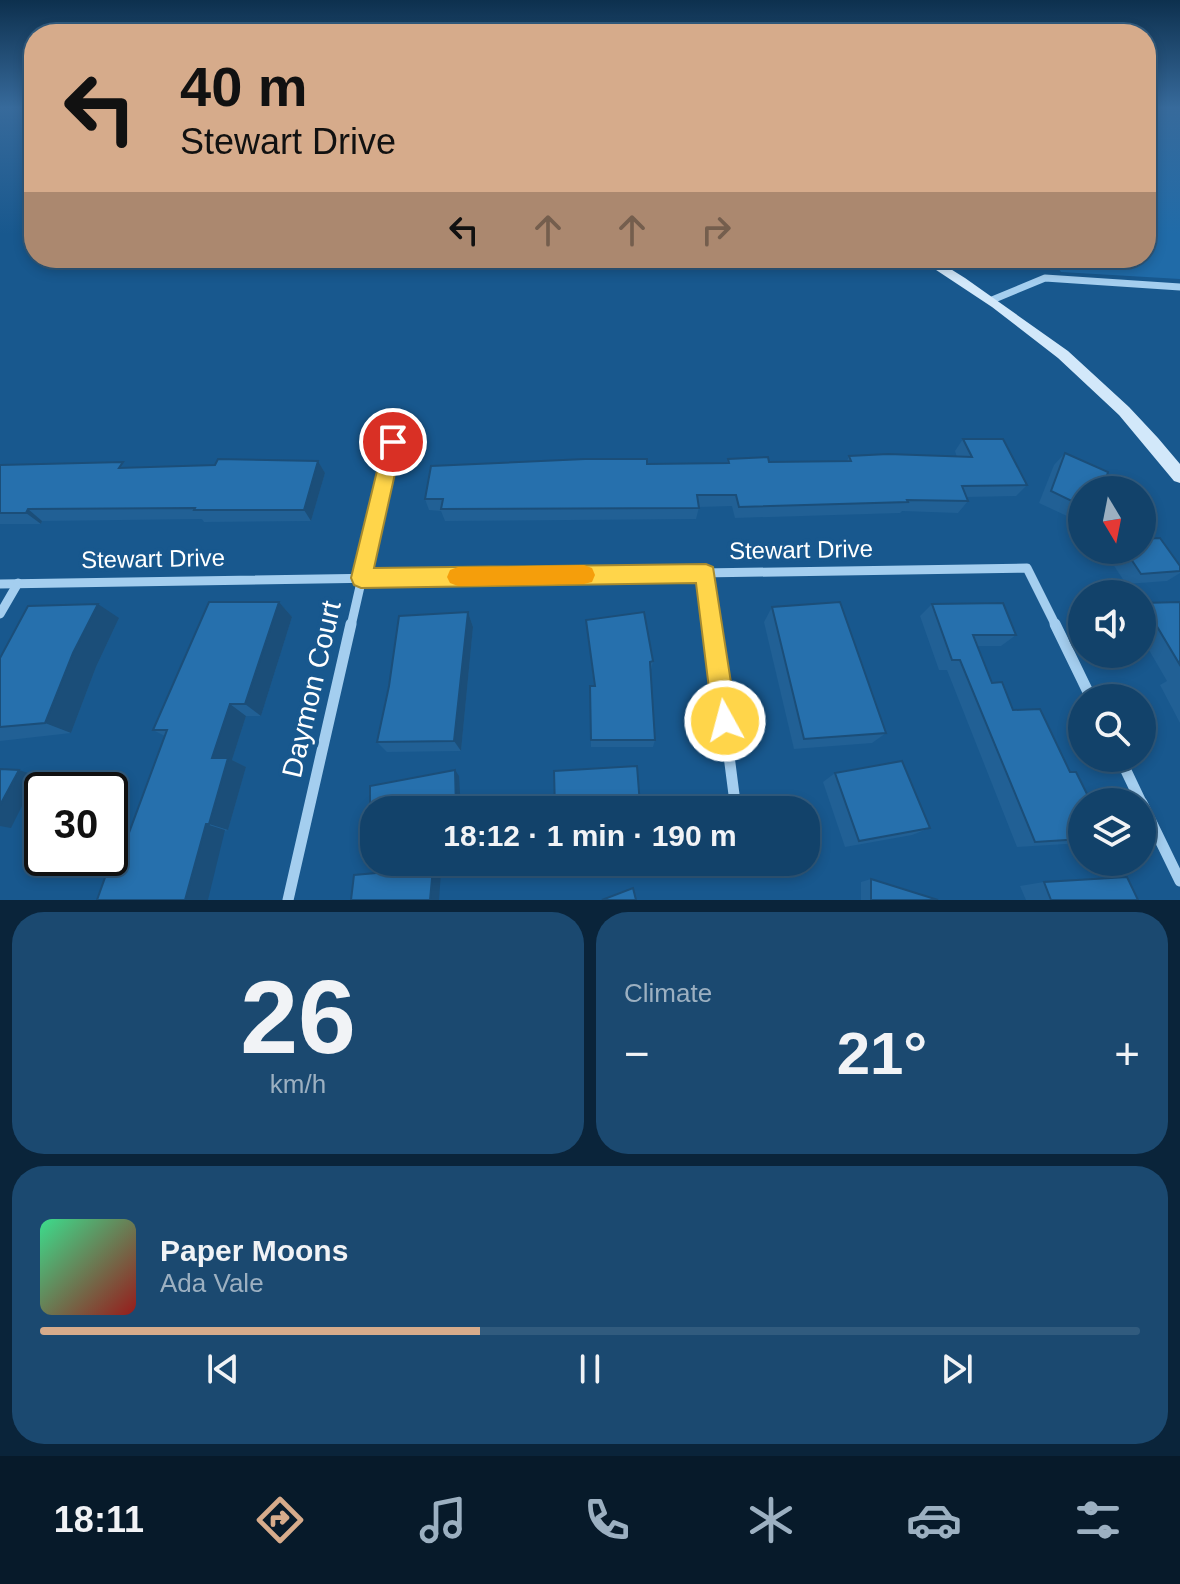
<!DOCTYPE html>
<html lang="en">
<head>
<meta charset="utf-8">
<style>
  :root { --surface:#12426a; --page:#1b4970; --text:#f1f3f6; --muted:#9cb0c1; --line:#315b7e; --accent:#d6ab8b }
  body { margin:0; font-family:Arial,sans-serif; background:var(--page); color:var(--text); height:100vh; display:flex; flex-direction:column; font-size:30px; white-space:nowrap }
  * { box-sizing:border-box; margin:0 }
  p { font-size:26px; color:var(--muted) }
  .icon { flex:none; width:44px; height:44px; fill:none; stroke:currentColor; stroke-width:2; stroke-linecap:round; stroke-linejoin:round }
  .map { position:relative; height:900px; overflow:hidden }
  .side { display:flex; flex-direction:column; gap:12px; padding:12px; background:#0a243a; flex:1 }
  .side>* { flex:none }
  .guide { position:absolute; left:24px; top:24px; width:1132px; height:244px; border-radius:32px; box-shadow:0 4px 12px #0003,0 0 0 2px var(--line); background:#d6ab8b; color:#111; overflow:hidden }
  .needle { width:52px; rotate:170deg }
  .tools { position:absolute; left:1068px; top:476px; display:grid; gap:16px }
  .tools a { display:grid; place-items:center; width:88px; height:88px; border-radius:50%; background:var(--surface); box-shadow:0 4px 12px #0003,0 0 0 2px var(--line); font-size:40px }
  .speed { position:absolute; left:24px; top:772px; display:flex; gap:16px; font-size:40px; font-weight:700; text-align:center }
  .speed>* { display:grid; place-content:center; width:104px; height:104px; border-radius:50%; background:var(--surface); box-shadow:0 4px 12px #0003,0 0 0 2px var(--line); line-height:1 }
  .speed .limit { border:4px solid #111; border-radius:12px; background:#fff; color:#111 }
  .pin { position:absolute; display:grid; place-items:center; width:68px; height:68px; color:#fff; margin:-34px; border:4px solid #fff; border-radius:50%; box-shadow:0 2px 8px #0007 }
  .me { position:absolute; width:88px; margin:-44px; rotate:353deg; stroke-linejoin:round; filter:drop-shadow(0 0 6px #0008) }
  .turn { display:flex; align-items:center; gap:28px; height:168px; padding:0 24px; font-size:36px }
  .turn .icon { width:104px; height:104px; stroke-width:2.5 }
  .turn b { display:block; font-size:56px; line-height:68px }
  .lanes { display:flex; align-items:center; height:76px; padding:0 24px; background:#0003; justify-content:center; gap:40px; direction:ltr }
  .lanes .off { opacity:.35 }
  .big { font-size:60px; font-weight:600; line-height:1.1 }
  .side .card { flex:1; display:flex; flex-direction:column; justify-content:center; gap:12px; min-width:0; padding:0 28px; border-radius:32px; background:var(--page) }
  .side .dial { align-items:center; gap:0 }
  .dial b { font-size:104px; line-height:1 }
  .song { display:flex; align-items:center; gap:24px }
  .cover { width:96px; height:96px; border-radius:12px; background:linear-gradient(135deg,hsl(150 70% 55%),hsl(0 70% 35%)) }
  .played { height:8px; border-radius:4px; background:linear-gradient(90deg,var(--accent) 40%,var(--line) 40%) }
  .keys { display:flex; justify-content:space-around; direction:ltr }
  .heat { display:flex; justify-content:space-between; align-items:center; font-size:44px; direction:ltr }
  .side .tiles { flex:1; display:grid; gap:12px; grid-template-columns:1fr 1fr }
  .card:last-child { grid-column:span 2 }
  .trip { position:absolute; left:360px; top:796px; width:460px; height:80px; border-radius:32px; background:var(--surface); box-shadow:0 4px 12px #0003,0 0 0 2px var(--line); font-weight:600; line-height:80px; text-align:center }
  .tab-bar { display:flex; height:128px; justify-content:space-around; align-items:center; background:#071a2a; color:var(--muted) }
  .tab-bar .icon { width:56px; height:56px }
  .tab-bar .selected { color:var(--accent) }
  .tab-bar b { font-size:36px; color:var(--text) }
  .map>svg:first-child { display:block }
</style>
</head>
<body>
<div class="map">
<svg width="1180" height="900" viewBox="0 0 1180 900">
  <rect width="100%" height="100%" fill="#18588e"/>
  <!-- green -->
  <path fill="#206ba8" d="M1146,108H1180V279L1061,272L1051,258H1146Z"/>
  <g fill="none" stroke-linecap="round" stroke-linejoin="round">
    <!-- street-far2 -->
    <path stroke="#a4ceef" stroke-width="7" d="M992,300L1045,278L1180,287"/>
    <!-- street-far1 -->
    <g stroke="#a4ceef" stroke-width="9">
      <path d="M706,573L713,626"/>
      <path d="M0,584L1027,568L1056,626"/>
      <path d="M0,614L18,583"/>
      <path d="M351,626L393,442"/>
    </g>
    <!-- street -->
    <g stroke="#a4ceef" stroke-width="11">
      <path d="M712,624L736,810"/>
      <path d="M1055,624L1091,698"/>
      <path d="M1120,758L1141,802"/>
      <path d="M1142,803L1180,881"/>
      <path d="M288,900L351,624"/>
    </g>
    <!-- secondary -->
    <path fill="#d2e8fa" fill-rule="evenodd" d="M918,258H933L965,278L1068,351L1129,407L1158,438L1180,464V483L1174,481L1119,415L1058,358L992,307Z"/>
  </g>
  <!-- wall -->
  <g fill="#216095">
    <path d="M963,439L1027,485L1016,496L967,497L968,501L958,513L902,511L900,513L735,518L732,506L699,507L696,519L445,521L441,511L429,510L425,499L647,464L727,463L728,459L769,462L847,461L849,456L957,457L955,451Z"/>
    <path d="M1065,453L1082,490V523L1039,503L1054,465Z"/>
    <path d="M318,461L325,473L311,521L204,522L202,519L42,521L41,524H0V465L128,468Z"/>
    <path d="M1107,550H1142L1180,566V573L1167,581L1126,584L1105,552Z"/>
    <path d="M279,602L292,617L261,716H246L232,760L246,767L228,830L120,857L165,736L153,730Z"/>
    <path d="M1180,602V723L1160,685L1167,681L1142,638V603Z"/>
    <path d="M932,604L1016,635L1001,646H978L992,683L1013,710L1082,802V843L1017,847L947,670H939L920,616Z"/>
    <path d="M772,607L886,733L872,743L794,749L764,622Z"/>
    <path d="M468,612L473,627L461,751L387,752L377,742Z"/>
    <path d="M119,618L96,667L71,733L0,741V658Z"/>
    <path d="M586,620L653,661L651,670L655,740L653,747H591L590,686H594Z"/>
    <path d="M835,773L930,828L912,835L845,847L823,782Z"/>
    <path d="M640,805L639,810H555Z"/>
    <path d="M871,879L938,900H861V882Z"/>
    <path d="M1044,882L1138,900H1026L1020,886Z"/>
  </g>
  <!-- shaded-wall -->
  <g fill="#1b4e79">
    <path d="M318,461L325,473L311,521L304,510Z"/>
    <path d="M28,509L42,521L41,524L26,513Z"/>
    <path d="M279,602L292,617L261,716L245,704Z"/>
    <path d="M98,604L119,618L96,667L71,733L45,723L73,653Z"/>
    <path d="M468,612L473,627L461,751L454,741Z"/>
    <path d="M230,704L246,716L232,760L246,767L228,830L209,824L212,758Z"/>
    <path d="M19,770L37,776L11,828L0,826V805Z"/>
    <path d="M455,770L459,776L461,810H458L456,808Z"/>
    <path d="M206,824L225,830L208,900H185Z"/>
    <path d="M433,868L441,872L439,900H430Z"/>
  </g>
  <!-- building -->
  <g fill="#2670ad" stroke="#1b4e79" stroke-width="2">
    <path d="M963,439H1003L1027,485L962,486L968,501L907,500L908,502L739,507L736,495H697L699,508L441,509L443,499H425L431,466L585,459H647V464L729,463L728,459L768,457L769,462L851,461L849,456L888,454L972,457Z"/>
    <path d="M1065,453L1108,472L1103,490H1082V506L1051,491Z"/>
    <path d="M218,459L318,461L304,510H194L195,508L28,509L26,513H0V465L123,462L119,468L215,465Z"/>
    <path d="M1160,538L1180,566V571L1141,574L1125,550H1142V539Z"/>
    <path d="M209,602H279L245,704H230L212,758H228L209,824H206L185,900H97L112,858L120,857L167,730H153Z"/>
    <path d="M840,602L886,733L804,739L772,607Z"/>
    <path d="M1180,602V665L1143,603Z"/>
    <path d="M1003,603L1016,635H973L992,683L1002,682L1013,710L1040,709L1070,772H1076L1091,802H1082V839L1035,842L960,660H952L932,604Z"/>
    <path d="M98,604L73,653L45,723L0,727V658L28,606Z"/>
    <path d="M468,612L454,741L377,742L389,686L399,616Z"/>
    <path d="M644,612L653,661L650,662L655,740H591L590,686H595L586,620Z"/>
    <path d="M902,761L930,828L859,841L835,773Z"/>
    <path d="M637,766L640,805L604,808V810H555L554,771Z"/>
    <path d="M0,769L19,770L0,805Z"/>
    <path d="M455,770L456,808L446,810H374V812L370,813V786Z"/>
    <path d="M433,868L430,900H351L354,875Z"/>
    <path d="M1127,877L1138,900H1051L1044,882Z"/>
    <path d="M871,879L938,900H871Z"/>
    <path d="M633,888L636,900H602Z"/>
  </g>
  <!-- sky -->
  <linearGradient id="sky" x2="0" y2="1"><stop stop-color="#0d304e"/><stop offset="0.46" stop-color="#376a9b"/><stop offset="1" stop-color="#376a9b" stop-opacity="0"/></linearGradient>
  <rect width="1180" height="234" fill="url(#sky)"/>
  <!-- route -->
  <path fill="#ffd54a" stroke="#a68a30" stroke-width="2" d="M393,435L402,442L374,568L706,564L713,567L737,721L733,730L725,733L716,730L713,721L696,583L361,588L354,585L351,578L384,442Z"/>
  <!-- slow -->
  <path fill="#f59e0b" d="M584,565L592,568L595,575L592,582L584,584L458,586L450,583L447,577L450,570L458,567Z"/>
  <g text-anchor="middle" stroke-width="8" stroke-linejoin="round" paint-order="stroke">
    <!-- street labels -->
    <g font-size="24" fill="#fff" stroke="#18588e">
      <text transform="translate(801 550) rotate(-1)" y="8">Stewart Drive</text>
      <text transform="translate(153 559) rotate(-1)" y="8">Stewart Drive</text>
    </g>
    <!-- near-street labels -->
    <g font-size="28" fill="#fff" stroke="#18588e">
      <text transform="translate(311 689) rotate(-77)" y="10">Daymon Court</text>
    </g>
  </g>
</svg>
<div class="tools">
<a><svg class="needle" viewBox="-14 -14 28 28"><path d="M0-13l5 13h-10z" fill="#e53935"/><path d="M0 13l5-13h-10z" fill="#9cb0c1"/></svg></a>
<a><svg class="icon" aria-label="sound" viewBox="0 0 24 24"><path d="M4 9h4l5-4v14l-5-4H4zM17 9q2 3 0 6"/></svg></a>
<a><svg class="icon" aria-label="search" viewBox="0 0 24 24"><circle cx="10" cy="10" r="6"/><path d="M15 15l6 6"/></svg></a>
<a><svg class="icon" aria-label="layers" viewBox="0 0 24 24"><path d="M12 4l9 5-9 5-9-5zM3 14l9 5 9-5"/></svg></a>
</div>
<div class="speed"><div class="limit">30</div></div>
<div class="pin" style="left:393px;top:442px;background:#d93025"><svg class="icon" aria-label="arrive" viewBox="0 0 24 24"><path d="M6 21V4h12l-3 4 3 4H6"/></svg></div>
<svg class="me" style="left:725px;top:721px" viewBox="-20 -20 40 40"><circle r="17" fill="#ffd54a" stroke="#fff" stroke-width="3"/><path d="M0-11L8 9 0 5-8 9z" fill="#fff"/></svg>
<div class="trip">18:12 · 1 min · 190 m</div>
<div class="guide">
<div class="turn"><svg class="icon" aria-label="left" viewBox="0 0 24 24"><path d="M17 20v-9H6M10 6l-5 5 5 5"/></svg><div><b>40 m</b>Stewart Drive</div></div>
<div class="lanes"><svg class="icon" aria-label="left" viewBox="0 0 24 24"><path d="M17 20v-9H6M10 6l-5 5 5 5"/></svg><svg class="icon off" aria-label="ahead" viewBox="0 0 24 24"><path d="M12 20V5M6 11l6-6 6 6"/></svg><svg class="icon off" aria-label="ahead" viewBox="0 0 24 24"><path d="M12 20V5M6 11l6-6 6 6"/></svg><svg class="icon off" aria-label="right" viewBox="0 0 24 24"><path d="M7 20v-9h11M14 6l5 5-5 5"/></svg></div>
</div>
</div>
<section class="side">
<div class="tiles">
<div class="card dial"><b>26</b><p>km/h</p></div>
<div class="card"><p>Climate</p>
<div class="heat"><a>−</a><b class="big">21°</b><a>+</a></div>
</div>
<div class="card">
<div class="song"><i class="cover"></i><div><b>Paper Moons</b><p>Ada Vale</p></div></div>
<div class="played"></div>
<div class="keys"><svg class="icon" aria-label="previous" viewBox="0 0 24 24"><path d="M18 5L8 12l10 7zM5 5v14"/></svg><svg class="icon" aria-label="pause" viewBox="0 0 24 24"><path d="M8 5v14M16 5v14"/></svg><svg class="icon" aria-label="next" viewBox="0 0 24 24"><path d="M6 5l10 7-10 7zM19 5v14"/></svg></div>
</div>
</div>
</section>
<nav class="tab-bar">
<b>18:11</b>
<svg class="icon selected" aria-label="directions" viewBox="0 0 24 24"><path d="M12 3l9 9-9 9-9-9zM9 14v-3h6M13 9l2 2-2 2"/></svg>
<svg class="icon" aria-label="music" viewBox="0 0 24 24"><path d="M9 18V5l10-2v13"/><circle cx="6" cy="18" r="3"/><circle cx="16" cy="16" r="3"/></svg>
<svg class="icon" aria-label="phone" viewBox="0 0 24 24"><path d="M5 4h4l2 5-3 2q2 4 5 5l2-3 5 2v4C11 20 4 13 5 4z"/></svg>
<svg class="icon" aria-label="climate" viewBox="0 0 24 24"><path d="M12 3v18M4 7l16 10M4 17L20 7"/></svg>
<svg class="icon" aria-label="car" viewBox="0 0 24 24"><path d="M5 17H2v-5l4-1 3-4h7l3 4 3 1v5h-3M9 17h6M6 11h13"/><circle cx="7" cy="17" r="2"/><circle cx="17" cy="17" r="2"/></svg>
<svg class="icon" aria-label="filters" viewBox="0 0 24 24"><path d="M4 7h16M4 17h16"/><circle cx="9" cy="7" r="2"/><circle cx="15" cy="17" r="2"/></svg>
</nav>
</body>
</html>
